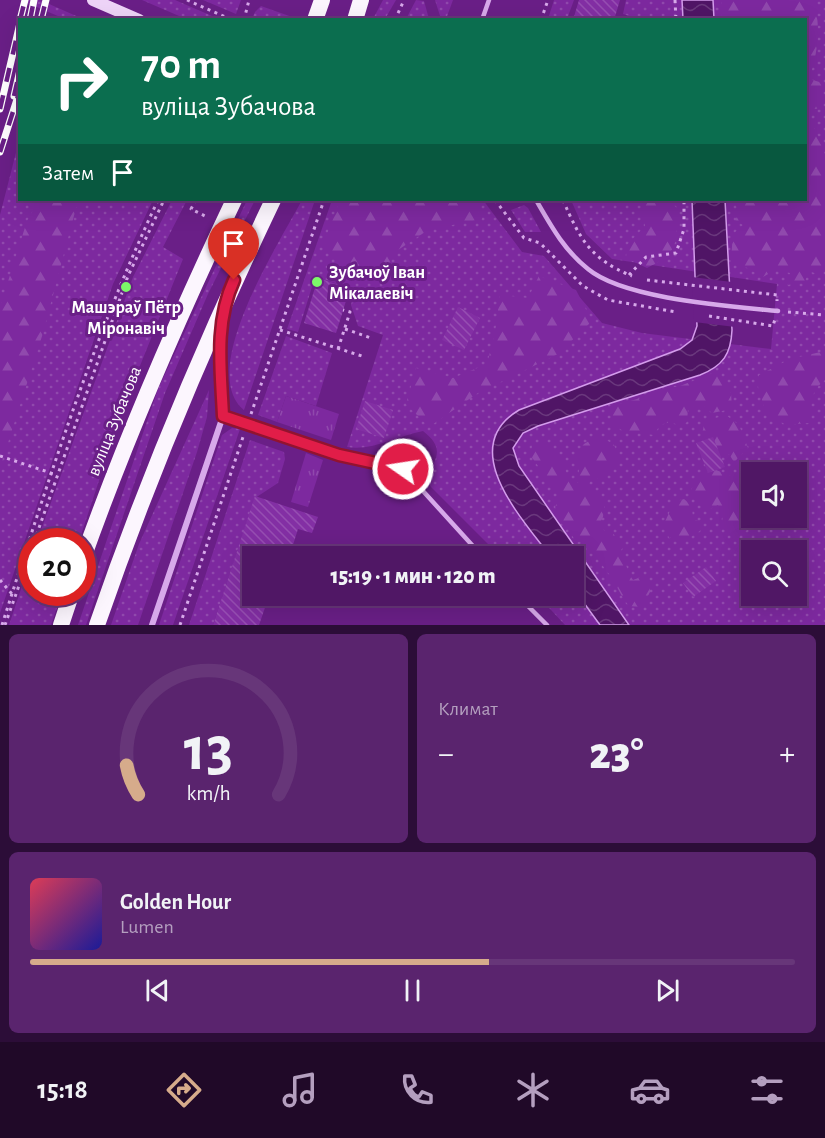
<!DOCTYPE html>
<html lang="ru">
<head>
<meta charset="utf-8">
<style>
  :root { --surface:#501765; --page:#5a246e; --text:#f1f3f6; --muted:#b49fbf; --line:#673679; --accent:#d6ab8b }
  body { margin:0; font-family:"Alegreya Sans",sans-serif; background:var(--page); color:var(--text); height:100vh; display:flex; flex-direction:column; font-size:22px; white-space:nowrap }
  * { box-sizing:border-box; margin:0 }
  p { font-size:20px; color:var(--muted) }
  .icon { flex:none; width:33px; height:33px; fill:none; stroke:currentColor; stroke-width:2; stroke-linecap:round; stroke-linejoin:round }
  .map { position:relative; height:625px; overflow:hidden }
  .drawer { display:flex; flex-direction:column; gap:9px; padding:9px; background:#2c0d38; flex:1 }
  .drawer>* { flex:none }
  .hud { position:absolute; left:18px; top:18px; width:789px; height:183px; border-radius:0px; box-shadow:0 6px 24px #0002,0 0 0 2px var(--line); background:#0b6e4f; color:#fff; overflow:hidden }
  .tools { position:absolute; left:741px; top:462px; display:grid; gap:12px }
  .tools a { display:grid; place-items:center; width:66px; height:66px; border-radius:0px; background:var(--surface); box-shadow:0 6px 24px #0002,0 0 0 2px var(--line); font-size:30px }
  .speed { position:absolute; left:18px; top:528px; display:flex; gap:12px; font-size:30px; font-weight:700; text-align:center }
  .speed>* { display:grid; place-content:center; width:78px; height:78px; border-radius:50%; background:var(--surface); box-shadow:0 6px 24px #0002,0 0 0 2px var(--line); line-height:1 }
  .speed .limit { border:9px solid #d22; background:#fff; color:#111 }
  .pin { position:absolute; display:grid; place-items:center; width:51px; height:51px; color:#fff; margin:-62px -26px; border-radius:50% 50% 50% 0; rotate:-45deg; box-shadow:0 0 6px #0007 }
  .pin .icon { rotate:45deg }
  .me { position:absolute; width:66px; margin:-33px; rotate:283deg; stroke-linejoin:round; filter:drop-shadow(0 0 4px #0008) }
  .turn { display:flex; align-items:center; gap:21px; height:126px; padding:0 24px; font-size:27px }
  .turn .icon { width:78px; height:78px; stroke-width:2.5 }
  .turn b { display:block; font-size:42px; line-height:51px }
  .then { display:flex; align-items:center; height:57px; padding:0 24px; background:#0003; gap:12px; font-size:22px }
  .big { font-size:45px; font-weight:800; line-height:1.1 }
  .drawer .card { flex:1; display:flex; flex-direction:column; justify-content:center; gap:9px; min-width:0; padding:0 21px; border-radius:9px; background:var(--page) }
  .drawer .dial { align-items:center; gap:0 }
  .dial svg { height:156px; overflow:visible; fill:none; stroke:var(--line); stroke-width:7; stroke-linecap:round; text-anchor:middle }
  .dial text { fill:var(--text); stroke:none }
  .song { display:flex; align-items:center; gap:18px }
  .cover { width:72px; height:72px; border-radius:9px; background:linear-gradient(135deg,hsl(350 70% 55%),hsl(240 70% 35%)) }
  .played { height:6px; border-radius:3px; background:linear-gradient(90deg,var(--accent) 60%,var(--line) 60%) }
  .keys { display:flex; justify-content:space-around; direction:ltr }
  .heat { display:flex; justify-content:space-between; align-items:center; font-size:33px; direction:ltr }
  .drawer .tiles { flex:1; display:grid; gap:9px; grid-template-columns:1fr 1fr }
  .card:last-child { grid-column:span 2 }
  .trip { position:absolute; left:242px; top:546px; width:342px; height:60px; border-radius:0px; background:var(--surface); box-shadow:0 6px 24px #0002,0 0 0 2px var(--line); font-weight:800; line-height:60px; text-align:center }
  .tab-bar { display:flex; height:96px; justify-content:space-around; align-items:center; background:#200928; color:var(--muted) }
  .tab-bar .icon { width:42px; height:42px }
  .tab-bar .on { color:var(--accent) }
  .tab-bar b { font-size:27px; color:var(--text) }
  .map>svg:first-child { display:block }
</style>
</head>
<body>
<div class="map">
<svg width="825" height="625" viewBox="0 0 825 625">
  <defs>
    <pattern id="grass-dots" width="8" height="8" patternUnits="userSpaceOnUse" patternTransform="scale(1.5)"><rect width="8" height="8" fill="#7d299f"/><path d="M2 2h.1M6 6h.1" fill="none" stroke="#9049ad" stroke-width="1.8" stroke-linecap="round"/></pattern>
    <pattern id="forest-firs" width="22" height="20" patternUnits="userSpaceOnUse" patternTransform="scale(1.5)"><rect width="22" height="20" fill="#7d299f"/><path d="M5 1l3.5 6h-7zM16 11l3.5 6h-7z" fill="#9049ad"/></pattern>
    <pattern id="park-tufts" width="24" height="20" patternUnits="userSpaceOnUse" patternTransform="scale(1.5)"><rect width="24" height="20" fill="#7d299f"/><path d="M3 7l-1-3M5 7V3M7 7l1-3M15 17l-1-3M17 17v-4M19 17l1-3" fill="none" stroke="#9049ad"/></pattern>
    <pattern id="water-waves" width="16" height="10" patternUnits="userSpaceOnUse" patternTransform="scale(1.5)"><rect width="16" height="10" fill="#501566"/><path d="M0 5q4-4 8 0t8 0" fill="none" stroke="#6a387d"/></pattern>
    <pattern id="building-back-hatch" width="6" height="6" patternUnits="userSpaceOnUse" patternTransform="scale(1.5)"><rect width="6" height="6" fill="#832fa4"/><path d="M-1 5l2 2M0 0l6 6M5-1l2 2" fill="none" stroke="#964eb2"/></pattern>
  </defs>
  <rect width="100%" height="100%" fill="#6a1f87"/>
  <!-- grass -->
  <g fill="url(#grass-dots)" fill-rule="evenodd">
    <path d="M20,0H40L83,19H65Z"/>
    <path d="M142,0H175L219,19H186Z"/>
    <path d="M203,0H241L236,14Z"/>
    <path d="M383,0H396L385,19H373Z"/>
    <path d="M416,0L424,1L429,19H406Z"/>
    <path d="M435,0H453L446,19H441Z"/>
    <path d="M554,0H574L567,19H548Z"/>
    <path d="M626,0H825V625H565L538,596H573V556H500L425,481C436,458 446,449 423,431C397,436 373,451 347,447L383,335L358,326L351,305L355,289L315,277L298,332L287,329L332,200H483L522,252L544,256L602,323L642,333L771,349L777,284L612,259L586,234L571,200H806V20H642L623,14ZM752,472H796V518H752ZM752,550H796V596H752Z"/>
    <path d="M261,6L295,18L252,19L255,12Z"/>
    <path d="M19,141L20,200H153L113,284L0,613V215Z"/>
    <path d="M172,200H187L163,247L183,259L123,408L79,541H37L133,277Z"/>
    <path d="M247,200H255L208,294L165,393L86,625H78L158,389Z"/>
    <path d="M302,200H315L244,410C196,371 280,242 302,200Z"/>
    <path d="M524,205L528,208L541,232H525L511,210Z"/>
    <path d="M286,336L332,353L316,406L286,396L277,422L258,415Z"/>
    <path d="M209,390L207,417L197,452L138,625H111L139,544Z"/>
    <path d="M232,428L240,429L173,625H159L222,435Z"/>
    <path d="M250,440L284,452L285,459L278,483L255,498L213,625H189Z"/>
    <path d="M31,559L32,592L62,593L51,625H9Z"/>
  </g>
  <!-- forest -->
  <g fill="url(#forest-firs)">
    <path d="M722,0H814C821,27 818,53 809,79L823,83L822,108L807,110L825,154V270L817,274L809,271L805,281L788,285L790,273L775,270L763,277L731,259L733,234L743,225L735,220L739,214L734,200H806V20L721,19Z"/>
    <path d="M39,200H82L76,208L43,333L0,468V307L27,221Z"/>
    <path d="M340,200H473L482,219L428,230L392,254L384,282L344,270L324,242Z"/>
    <path d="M644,200H668L678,209C675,245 681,251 647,268L626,258L627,245L645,226L641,201Z"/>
    <path d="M539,276L576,290L592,321L558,354L478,393L429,427L406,404L416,368L453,378L487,364L495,333L500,295L528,298Z"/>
    <path d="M825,351V380C811,390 809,407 809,423L786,425L766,413L758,387L759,375L790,359Z"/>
    <path d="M718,371L731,393L732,409L712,413L701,404L688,409L687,422L681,426L670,422L660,425L654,435L623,431L611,423L613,406L644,397L657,390L680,386Z"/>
    <path d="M726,415L739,425L748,448L734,462L729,454L718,457L701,438L705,421Z"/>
    <path d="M599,435L614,445L621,460C613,473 606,478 591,480L588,485L594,495L597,491L605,500L603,517L599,525L606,532L610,529L623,547L620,552C627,559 625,570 633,580L641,577L649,581L650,592L642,607L629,606C620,595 618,587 611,577C603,565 593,555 586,541L576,542L555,507L561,497L540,477L538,466L531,456L532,445L544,444L559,454L570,482L578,483L579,468L575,455L584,444Z"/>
    <path d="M716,470L734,477L739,485L749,479C752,489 753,496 747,504L737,505L738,511L750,520L751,528L732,538L722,522L723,514L718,505L708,510L689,495L697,477Z"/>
    <path d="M684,499L692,506L693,520L699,521L700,531L682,542L675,536L669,538L664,524L674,502Z"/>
  </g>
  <!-- park -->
  <g fill="url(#park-tufts)">
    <path d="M286,396L339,414L331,440L277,422Z"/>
    <path d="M306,453L323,460L308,507L291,502Z"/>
  </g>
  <!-- water -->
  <g fill="url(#water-waves)" stroke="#d49cec" stroke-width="1.5">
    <path d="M682,0H713L714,19H683Z"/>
    <path d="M692,200H725L732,330C731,354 723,366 700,375L538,426L523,433L513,448L519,466L629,625H600L573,588V556H550C521,517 456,448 519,410L680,349L692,340L697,326Z"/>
  </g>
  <!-- pier -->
  <path fill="#6a1f87" d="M692,277L732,282L735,327L694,322Z"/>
  <!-- building -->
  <g fill="url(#building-back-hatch)">
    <path d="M579,0H620L614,20H573Z"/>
    <path d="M318,278L350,288L336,333L304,323Z"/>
    <path d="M458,307L480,318L464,350L442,340Z"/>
    <path d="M365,401L393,410L384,438L356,429Z"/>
    <path d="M713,437L725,467L708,473L696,443Z"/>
    <path d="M255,496L318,517L312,533L298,529L292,548L285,546L282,556H252V596H269L259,625H213Z"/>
    <path d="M706,567L716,581L693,597L683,583Z"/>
  </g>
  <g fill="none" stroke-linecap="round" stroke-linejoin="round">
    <!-- path -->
    <g stroke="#d7a9ea" stroke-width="3" stroke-dasharray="3 4.5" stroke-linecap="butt">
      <path d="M187,0L232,20"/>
      <path d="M675,0L676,20"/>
      <path d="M244,20L249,0"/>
      <path d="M395,20L404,0"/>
      <path d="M541,20L548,0"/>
      <path d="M196,200L191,209L207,217"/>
      <path d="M495,200L524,238L540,243L583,286L608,300L676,312"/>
      <path d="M563,200C580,239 590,259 632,276"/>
      <path d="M629,275L646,257L676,253L684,229V200"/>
      <path d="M647,280L777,295V301"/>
      <path d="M788,312L825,315"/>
      <path d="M709,316L773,326L775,319"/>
      <path d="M345,329L371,338"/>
      <path d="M280,330L365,357"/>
      <path d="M338,349L350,312L343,310"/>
      <path d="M251,414L324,200"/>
      <path d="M0,456L57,475"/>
      <path d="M34,542L128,276L164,200"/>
      <path d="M0,580L12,594"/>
      <path d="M2,625C48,481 94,336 158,200"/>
      <path d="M5,625L32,549"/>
      <path d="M180,625L244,434"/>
    </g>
    <!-- service -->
    <g stroke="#d7a9ea" stroke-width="4.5">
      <path d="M482,20L489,0"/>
      <path d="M536,200C551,226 564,250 588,269C624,299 729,306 778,311"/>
      <path d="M223,416L340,455L403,469L482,556"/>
      <path d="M518,596L547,625"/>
    </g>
    <!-- minor -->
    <path stroke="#d7a9ea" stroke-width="6" d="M152,625L223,416L219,368L222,325"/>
    <!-- secondary -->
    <path stroke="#eed4f8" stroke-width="12" d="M93,0L139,20"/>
    <!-- trunk -->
    <g stroke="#fcf6fe" stroke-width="16">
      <path d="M315,20L322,0"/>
      <path d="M355,20L361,0"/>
      <path d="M82,561C126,437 178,318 234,200"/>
      <path d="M61,625L72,592"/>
      <path d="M97,625C147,480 207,338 273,200"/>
    </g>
    <!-- rail casing -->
    <g stroke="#fff" stroke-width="7">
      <g id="rail">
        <path d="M20,20L25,0"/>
        <path d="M30,20L34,0"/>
        <path d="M41,20L46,0"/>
        <path d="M14,96L20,70"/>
        <path d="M0,109L20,23"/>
        <path d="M0,152L20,90"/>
      </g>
    </g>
    <!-- rail -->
    <use href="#rail" stroke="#6a1f87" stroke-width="4.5" stroke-dasharray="14" stroke-linecap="butt"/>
  </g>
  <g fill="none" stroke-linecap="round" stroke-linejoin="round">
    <!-- route casing -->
    <g stroke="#92132f" stroke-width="15">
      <path id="route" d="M234,280C214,323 221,371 223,416L339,455L403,469"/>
    </g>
    <!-- route -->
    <use href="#route" stroke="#e11d48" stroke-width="10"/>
  </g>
  <!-- markers -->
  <g fill="#7cf869" stroke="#6a1f87" stroke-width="2">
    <circle cx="317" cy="282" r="6"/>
    <circle cx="126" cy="287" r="6"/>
  </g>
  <g text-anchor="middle" stroke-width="6" stroke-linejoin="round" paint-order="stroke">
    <!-- poi labels -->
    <g font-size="18" font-weight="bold" fill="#fff" stroke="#6a1f87" text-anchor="start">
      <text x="329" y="278">Зубачоў Іван<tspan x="329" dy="21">Мікалаевіч</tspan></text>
      <text x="126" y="313" text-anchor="middle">Машэраў Пётр<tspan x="126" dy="21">Міронавіч</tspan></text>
    </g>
    <!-- street labels -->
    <g font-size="18" fill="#fff" stroke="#6a1f87">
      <text transform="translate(114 421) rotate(-68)" y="6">вуліца Зубачова</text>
    </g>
  </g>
</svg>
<div class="tools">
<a><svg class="icon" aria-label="sound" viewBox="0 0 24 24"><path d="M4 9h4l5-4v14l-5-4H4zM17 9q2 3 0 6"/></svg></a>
<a><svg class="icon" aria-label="search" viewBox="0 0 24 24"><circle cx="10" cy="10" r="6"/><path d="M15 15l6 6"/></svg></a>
</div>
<div class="speed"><div class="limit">20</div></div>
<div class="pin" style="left:234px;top:280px;background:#d93025"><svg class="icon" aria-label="arrive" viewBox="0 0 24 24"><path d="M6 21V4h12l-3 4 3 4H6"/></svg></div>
<svg class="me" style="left:403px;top:469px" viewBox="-20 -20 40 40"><circle r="17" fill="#e11d48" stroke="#fff" stroke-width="3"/><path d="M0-11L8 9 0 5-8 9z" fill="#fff"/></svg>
<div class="trip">15:19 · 1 мин · 120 m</div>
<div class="hud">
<div class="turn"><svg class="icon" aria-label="right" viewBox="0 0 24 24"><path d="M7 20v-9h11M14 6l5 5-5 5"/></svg><div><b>70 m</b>вуліца Зубачова</div></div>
<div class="then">Затем<svg class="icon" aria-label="arrive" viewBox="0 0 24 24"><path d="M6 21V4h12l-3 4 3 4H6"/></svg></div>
</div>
</div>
<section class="drawer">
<div class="tiles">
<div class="card dial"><svg viewBox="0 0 100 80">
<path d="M14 69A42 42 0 1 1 86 69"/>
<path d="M14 69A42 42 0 0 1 8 54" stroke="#d6ab8b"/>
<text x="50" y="56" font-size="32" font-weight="700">13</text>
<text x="50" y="72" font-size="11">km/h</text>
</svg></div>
<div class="card"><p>Климат</p>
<div class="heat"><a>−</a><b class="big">23°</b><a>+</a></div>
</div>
<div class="card">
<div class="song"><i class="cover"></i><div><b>Golden Hour</b><p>Lumen</p></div></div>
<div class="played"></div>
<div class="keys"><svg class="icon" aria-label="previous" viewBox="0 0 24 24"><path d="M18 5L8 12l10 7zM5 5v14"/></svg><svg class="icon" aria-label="pause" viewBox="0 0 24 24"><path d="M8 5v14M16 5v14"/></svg><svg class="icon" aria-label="next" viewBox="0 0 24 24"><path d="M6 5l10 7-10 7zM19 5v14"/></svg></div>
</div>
</div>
</section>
<nav class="tab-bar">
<b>15:18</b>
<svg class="icon on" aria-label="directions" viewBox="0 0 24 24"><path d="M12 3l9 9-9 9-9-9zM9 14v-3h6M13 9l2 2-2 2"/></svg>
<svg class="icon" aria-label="music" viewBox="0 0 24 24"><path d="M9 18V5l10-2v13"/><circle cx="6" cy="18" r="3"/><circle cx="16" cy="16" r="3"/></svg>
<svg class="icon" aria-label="phone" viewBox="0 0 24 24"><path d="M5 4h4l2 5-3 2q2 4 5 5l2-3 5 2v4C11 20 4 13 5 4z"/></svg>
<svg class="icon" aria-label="climate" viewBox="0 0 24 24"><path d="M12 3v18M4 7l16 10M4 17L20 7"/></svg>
<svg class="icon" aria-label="car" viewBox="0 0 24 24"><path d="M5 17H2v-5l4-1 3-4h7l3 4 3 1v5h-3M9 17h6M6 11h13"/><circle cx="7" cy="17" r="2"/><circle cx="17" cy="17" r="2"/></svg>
<svg class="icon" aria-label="filters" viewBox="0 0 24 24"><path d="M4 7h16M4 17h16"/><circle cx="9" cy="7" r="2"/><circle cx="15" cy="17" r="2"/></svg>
</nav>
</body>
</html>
